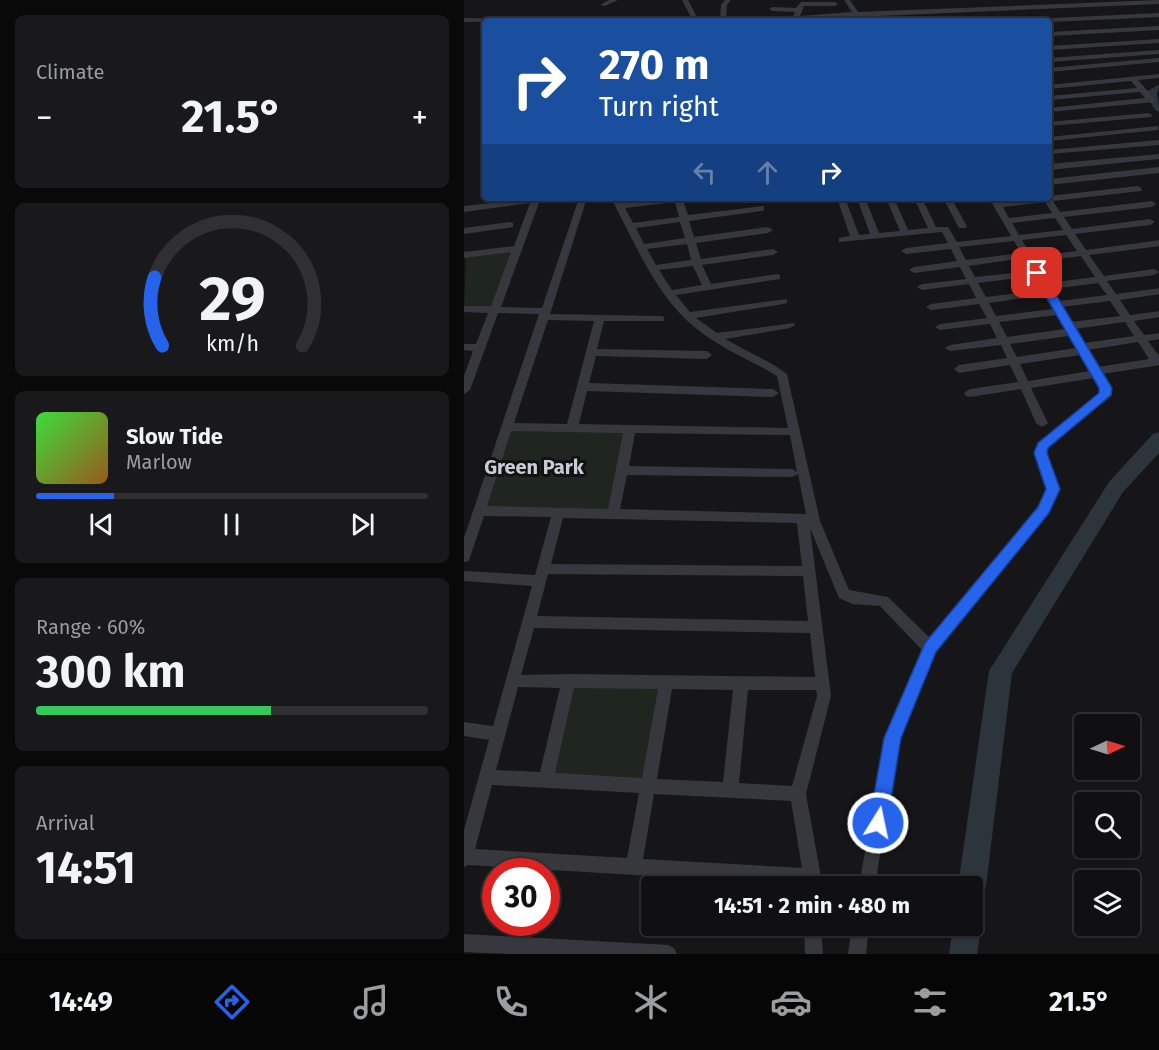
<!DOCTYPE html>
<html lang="en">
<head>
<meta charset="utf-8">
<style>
  :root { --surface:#101012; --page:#19191b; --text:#f1f3f6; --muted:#9c9d9f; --line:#303032; --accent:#2563eb }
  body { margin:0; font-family:"Fira Sans",sans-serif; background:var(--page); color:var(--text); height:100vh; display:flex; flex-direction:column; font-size:22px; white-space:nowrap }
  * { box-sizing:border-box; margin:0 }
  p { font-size:20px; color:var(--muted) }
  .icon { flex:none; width:33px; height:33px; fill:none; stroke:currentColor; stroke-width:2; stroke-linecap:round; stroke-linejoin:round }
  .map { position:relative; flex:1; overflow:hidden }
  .drawer { display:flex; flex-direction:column; gap:15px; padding:15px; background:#09090a; width:464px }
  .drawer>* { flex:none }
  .top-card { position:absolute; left:18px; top:18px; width:570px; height:183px; border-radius:6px; box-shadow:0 2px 4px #0004,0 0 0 2px var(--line); background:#1a4fa0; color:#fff; overflow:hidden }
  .needle { width:39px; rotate:86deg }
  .controls { position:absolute; left:610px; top:714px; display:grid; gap:12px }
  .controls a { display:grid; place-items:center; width:66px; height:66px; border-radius:6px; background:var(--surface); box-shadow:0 2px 4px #0004,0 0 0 2px var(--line); font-size:30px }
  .speed { position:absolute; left:18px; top:858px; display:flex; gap:12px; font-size:30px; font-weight:700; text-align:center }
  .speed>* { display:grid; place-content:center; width:78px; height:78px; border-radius:50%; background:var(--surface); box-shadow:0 2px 4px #0004,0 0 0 2px var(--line); line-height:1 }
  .speed .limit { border:9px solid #d22; background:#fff; color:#111 }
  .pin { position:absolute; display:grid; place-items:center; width:51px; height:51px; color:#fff; margin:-26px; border-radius:12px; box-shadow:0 3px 9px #0006 }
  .me { position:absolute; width:66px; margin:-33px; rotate:10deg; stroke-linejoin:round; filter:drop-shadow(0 0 4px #0008) }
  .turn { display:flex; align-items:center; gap:21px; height:126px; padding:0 18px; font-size:27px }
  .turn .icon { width:78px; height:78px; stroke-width:2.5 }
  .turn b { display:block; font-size:42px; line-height:51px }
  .lanes { display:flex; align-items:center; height:57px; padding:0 18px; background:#0003; justify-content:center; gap:30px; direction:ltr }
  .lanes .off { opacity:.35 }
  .big { font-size:45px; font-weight:700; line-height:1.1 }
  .drawer .card { flex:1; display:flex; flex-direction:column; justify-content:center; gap:9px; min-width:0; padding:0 21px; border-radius:9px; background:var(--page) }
  .drawer .dial { align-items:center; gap:0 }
  .dial svg { height:156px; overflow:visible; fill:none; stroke:var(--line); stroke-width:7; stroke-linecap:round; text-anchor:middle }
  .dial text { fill:var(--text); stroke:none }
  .song { display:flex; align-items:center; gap:18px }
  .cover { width:72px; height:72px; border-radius:9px; background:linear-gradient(135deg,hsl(120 70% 55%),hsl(30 70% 35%)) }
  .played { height:6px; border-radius:3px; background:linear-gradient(90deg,var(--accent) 20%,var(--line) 20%) }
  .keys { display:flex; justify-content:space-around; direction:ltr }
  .heat { display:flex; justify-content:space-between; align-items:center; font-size:33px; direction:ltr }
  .charge { height:9px; border-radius:4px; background:linear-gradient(90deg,#34c759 60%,var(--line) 0) }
  .trip { position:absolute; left:177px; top:876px; width:342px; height:60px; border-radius:6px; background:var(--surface); box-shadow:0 2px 4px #0004,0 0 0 2px var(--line); font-weight:700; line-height:60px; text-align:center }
  .tabs { display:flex; height:96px; justify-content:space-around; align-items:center; background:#060607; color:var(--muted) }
  .tabs .icon { width:42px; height:42px }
  .tabs .on { color:var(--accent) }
  .tabs b { font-size:27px; color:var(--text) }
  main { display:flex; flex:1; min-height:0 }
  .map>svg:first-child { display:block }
</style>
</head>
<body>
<main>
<section class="drawer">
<div class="card"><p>Climate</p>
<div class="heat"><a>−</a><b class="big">21.5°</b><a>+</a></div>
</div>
<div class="card dial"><svg viewBox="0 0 100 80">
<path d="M14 69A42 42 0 1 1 86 69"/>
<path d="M14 69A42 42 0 0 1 10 34" stroke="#2563eb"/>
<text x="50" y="56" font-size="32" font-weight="700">29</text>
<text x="50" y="72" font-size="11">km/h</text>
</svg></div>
<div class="card">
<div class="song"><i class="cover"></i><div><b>Slow Tide</b><p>Marlow</p></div></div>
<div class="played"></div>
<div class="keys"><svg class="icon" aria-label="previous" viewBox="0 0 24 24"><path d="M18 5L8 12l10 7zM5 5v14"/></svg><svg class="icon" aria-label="pause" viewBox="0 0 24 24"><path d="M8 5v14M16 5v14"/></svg><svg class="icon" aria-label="next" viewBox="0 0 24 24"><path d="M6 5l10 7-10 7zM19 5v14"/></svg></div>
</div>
<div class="card"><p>Range · 60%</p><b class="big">300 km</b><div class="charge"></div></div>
<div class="card"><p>Arrival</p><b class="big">14:51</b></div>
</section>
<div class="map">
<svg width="696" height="954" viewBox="0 0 696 954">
  <rect width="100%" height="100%" fill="#161618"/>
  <!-- green -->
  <g fill="#1e261f">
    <path d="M52,249L31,310L0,309L2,255Z"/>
    <path d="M43,427L166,429L149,514L15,511Z"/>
    <path d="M105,680L202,683L186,784L82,780Z"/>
  </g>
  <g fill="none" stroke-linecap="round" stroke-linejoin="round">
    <!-- river -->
    <g fill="#2c353c" fill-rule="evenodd">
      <path d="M696,84L693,94L696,112L692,111L680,93Z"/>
      <path d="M696,432V452L659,492L548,673L522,886L518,896L508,899V886H494L525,671L645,482L689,434Z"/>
      <path d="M508,914L513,916L517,926L513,954H485L489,926H508Z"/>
    </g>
    <!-- minor -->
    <g fill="#37383d" fill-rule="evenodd">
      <path d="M145,0H154L141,6L136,5Z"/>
      <path d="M218,0H224L235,21H229Z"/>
      <path d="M261,0H267L263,5L262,21H256L257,5Z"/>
      <path d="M380,0H386L394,12L696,0V4L296,21L299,19L329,17L331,12L308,11L305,9L308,7L332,8L337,2H371L374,4L371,6H340L336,16L388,12Z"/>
      <path d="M696,13V17L585,22L565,21L568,19Z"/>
      <path d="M0,18L66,19L69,21L0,22Z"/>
      <path d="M139,19H188L191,21H136Z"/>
      <path d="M696,26V30L585,36V32Z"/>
      <path d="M696,39V43L585,50V46Z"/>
      <path d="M696,50V54L585,62V58Z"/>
      <path d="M696,58V62L585,72V68Z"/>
      <path d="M696,74V78L674,80L690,98V102L585,112V108L681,98L676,92L585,100V96L673,88L667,81L585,89V85Z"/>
      <path d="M684,113L688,115L687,117L585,126V122Z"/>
      <path d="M694,126V130L585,141V137Z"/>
      <path d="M696,140V145L585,154V150Z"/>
      <path d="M696,154V159L585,170V164Z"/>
      <path d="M696,167V173L585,185V179Z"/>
      <path d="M674,186L678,189L677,191L589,201L596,212L688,201L692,204L688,207L600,217L608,229L686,219L691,222L686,225L611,234L622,250L696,240V246L625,255L640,276L690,269L695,272L690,275L643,281L652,294L696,288V294L656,300L666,315L696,311V317L670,321L680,335L696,333V339L684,341L696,357V365L638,374L646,388L645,398L584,448L583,453L595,489L584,513L471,652L435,738L411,886H395L421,738L458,650L416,606L388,604L375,598L346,528L367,696L342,794L357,877V886L4,865L0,867V830L25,740L0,736V722L29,726L68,586L0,581V571L71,575L87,517L20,516L6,557L5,561L0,562V538L75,314L34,313L6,390L0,394V376L9,351L0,350V344H12L24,313L0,312V306H27L47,252L0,258V252L50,246L66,203L0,212V206L75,198L76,200L37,307L78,308L115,198H123L86,314L196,316L200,317V321H140L133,349L243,351L248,355L243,359L132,356L125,383L309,389L315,393L309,397L123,391L115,424L324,428L313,376C287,360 257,349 233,329C192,297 171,243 147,198H155L158,203L197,198H222L219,200L224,215L300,206V210L297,211L225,221L230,237L304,227L309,230L304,233L232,243L237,259L309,249L314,252L309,255L238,265L247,284L313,274L316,275V279L212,295L226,312L323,299V303L319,304L232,318L253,333L330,323L331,325L326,328L261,339L310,365L323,374L356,521L385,590L424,597L466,638L575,507L583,489L571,453L574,443L635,394L636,388L630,378L567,388L584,423L578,427L572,423L557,389L506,397L502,396L500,393L506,389L554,382L546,365L495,373L490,369L495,365L543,358L537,345L486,351L481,348L486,345L533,338L526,324L476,330L471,327L476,324L523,318L515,304L467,310L462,307L467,304L512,298L505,284L458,290L453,287L458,284L502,279L496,267L450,273L445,270L450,267L493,261L487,249L442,254L437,251L442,248L484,243L478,232L375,242V238L386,236L373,198H381L395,235L406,234L393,198H401L415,233L436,231L422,198H430L444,230L464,228L450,198H458L472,227H484L493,242L547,236L525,198H533L536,202L585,198V196ZM211,202L215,217L169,223L161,208ZM581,202L588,213L545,218L539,207ZM591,218L599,230L555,235L548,223ZM216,222L221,238L180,244L172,228ZM602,235L613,251L568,257L558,240ZM550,241L557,253L502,260L495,247ZM223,244L227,260L192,265L183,249ZM617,256L631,277L584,283L572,262ZM560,258L567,271L511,277L505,266ZM229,266L238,285L208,290L195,270ZM570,276L578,290L522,297L514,283ZM634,283L643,295L595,301L588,289ZM581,295L589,309L532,316L525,303ZM646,301L656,316L607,322L598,307ZM593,315L601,329L543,337L535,322ZM84,320L130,321L103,424L50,423ZM661,322L670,336L620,343L611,329ZM605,336L612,348L553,357L546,344ZM674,342L685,359L634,367L624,350ZM616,355L626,371L564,381L556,364ZM47,431L159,433L144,509L23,506ZM171,433L326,435L333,472L328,469L165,466ZM334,474L342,514L156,509L163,475L328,477ZM99,518L333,523L338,566L87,564ZM84,574L339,576L344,621L73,616ZM70,628L346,633L351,677L105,674L57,675ZM54,687L96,688L76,772L32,770ZM110,688L194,689L178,778L91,773ZM208,689L269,690L259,782L193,779ZM284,690H352L353,696L328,786L275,783ZM28,785L175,793L163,858L11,849ZM190,794L327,801L338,868L179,859Z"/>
      <path d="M479,198H487L503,226L501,228H495Z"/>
      <path d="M46,222L49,223V227L0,234V228Z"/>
      <path d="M340,926H357L359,954H341Z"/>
      <path d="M388,926H405L402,954H384Z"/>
      <path d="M0,934L204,945L210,948L213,954H44L0,952Z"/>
    </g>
  </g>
  <!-- route -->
  <path fill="#2563eb" stroke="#184099" stroke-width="1.5" d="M573,269L579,273L648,388L647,395L584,448L583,453L596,489L585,513L472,652L437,738L423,823L420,829L414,832L407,829L405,823L420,738L461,643L574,507L582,489L570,453L574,443L635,393V388L568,273Z"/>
  <g text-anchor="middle" stroke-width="6" stroke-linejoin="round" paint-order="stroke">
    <!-- neighbourhood labels -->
    <g font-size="20" font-weight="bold" fill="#c9ccd4" stroke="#111113">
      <text x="70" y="474">Green Park</text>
    </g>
  </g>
</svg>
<div class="controls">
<a><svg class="needle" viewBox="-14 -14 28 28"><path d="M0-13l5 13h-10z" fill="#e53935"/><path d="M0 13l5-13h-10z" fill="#9c9d9f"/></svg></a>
<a><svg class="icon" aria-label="search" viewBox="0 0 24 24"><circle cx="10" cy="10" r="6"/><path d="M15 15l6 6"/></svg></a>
<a><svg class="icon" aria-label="layers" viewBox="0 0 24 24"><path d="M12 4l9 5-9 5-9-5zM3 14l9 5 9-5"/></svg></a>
</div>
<div class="speed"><div class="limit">30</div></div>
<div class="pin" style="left:573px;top:273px;background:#d93025"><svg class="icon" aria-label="arrive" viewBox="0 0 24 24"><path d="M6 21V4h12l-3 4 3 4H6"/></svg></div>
<svg class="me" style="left:414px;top:823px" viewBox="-20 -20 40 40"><circle r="17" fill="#2563eb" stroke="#fff" stroke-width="3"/><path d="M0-11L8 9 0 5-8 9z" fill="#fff"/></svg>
<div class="trip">14:51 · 2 min · 480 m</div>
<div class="top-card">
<div class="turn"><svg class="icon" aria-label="right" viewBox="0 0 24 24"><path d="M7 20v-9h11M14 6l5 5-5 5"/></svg><div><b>270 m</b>Turn right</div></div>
<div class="lanes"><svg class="icon off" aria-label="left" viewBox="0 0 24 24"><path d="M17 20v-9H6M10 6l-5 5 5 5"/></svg><svg class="icon off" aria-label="ahead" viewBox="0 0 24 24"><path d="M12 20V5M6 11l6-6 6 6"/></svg><svg class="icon" aria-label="right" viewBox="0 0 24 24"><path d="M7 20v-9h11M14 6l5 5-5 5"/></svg></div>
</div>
</div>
</main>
<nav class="tabs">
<b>14:49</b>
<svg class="icon on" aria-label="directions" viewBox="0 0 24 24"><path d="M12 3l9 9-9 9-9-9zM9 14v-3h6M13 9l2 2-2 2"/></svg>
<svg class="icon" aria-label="music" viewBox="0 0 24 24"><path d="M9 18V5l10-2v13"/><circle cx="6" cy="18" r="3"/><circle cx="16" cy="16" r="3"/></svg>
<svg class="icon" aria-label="phone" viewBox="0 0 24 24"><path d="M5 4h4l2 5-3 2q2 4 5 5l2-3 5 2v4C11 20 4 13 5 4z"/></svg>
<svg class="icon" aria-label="climate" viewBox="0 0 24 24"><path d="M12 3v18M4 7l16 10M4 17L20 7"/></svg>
<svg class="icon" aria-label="car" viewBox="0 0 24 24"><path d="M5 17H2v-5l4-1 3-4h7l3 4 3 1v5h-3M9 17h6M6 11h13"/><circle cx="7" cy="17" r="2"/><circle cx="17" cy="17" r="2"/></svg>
<svg class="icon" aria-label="filters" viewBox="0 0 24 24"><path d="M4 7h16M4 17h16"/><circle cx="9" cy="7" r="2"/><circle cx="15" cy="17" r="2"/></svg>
<b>21.5°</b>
</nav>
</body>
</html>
